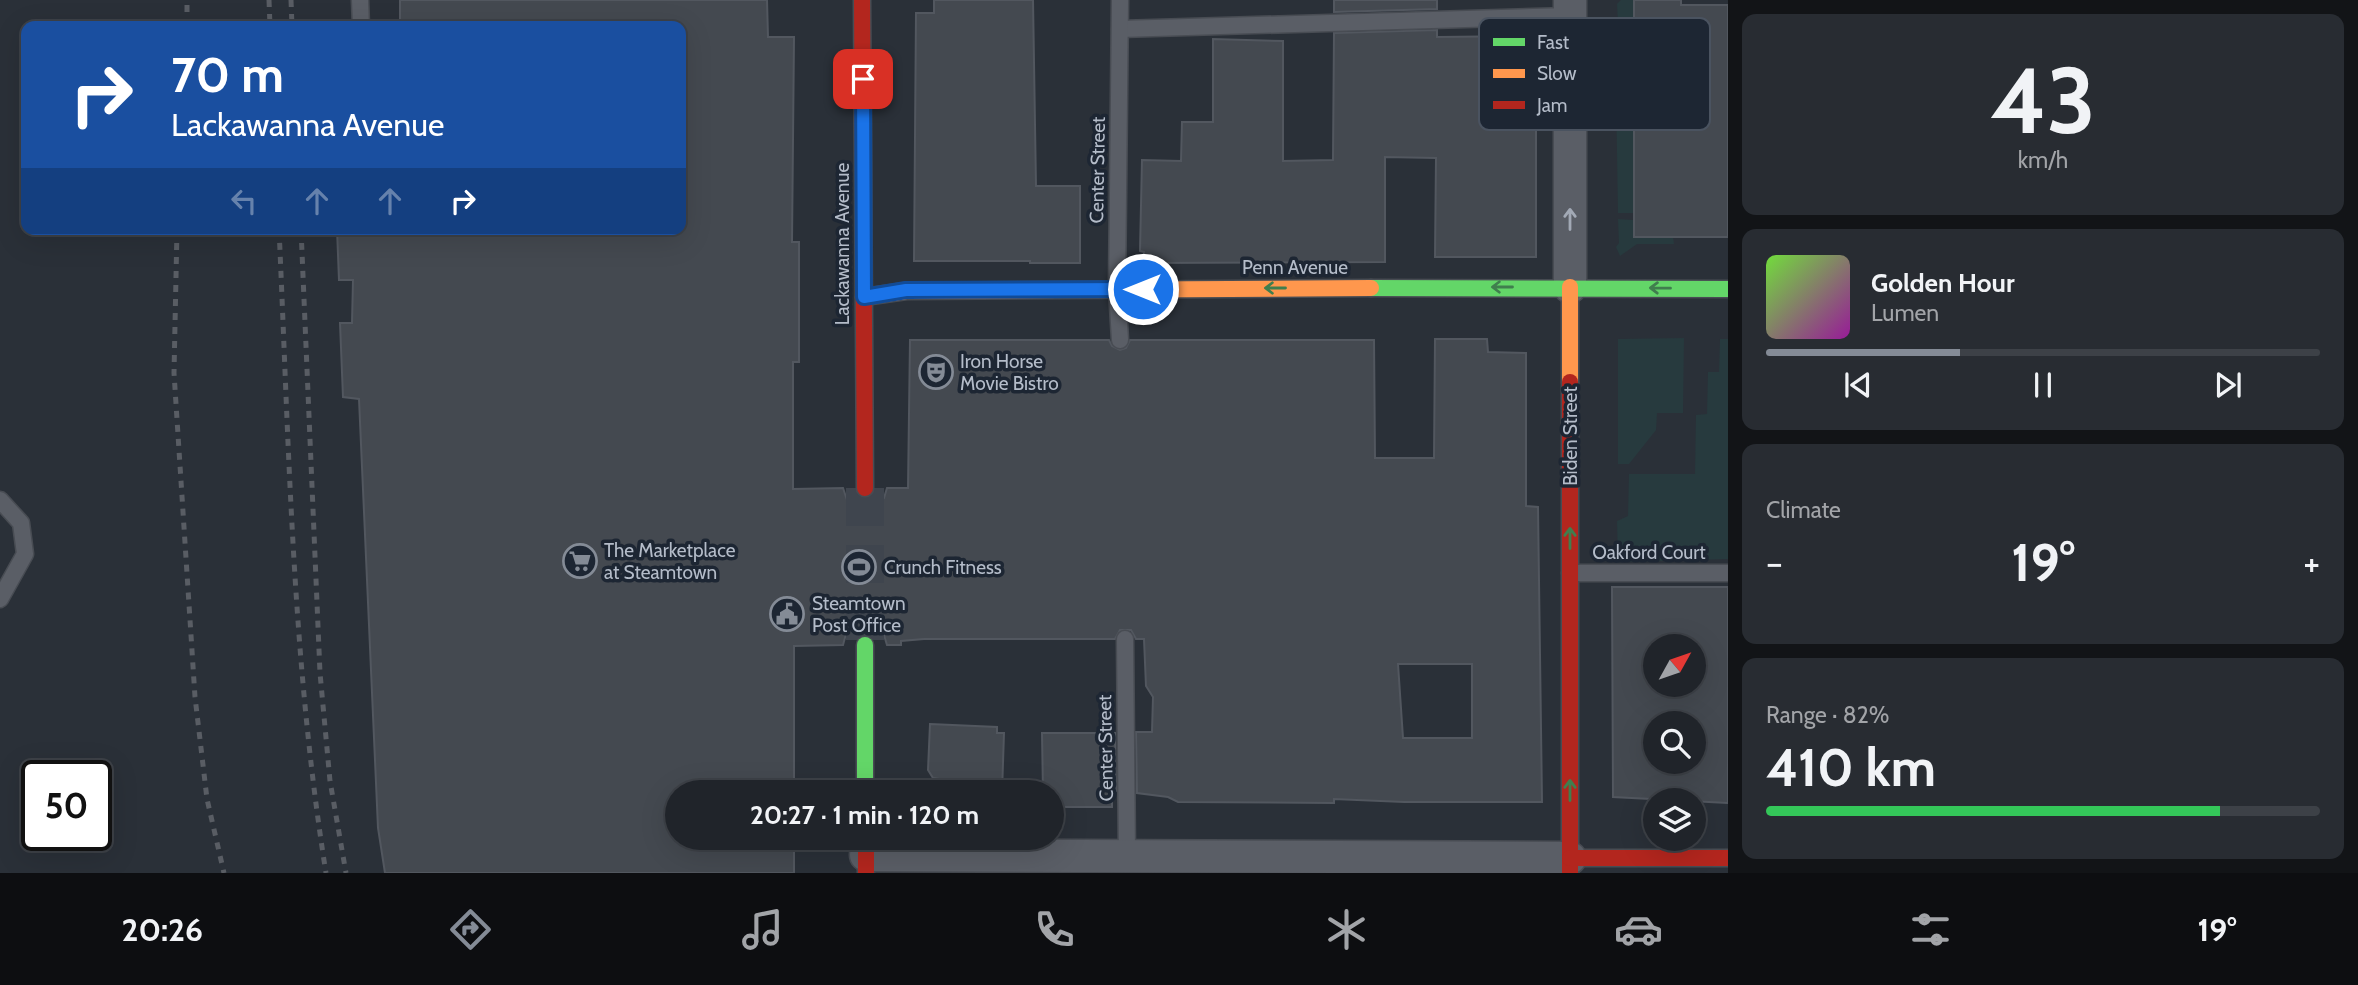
<!DOCTYPE html>
<html lang="en">
<head>
<meta charset="utf-8">
<style>
  :root { --surface:#20242a; --page:#282c32; --text:#f1f3f6; --muted:#a2a4a8; --line:#3d4147; --accent:#848b96 }
  body { margin:0; font-family:Cabin,sans-serif; background:var(--page); color:var(--text); height:100vh; display:flex; flex-direction:column; font-size:26px; white-space:nowrap }
  * { box-sizing:border-box; margin:0 }
  p { font-size:23px; color:var(--muted) }
  .icon { flex:none; width:38px; height:38px; fill:none; stroke:currentColor; stroke-width:2; stroke-linecap:round; stroke-linejoin:round }
  .map { position:relative; flex:1; overflow:hidden }
  .details { display:flex; flex-direction:column; gap:14px; padding:14px; background:#121417; width:630px }
  .details>* { flex:none }
  .hud { position:absolute; left:21px; top:21px; width:665px; height:214px; border-radius:14px; box-shadow:0 7px 28px #0002,0 0 0 2px var(--line); background:#1a4fa0; color:#fff; overflow:hidden }
  .needle { width:46px; rotate:50deg }
  .fabs { position:absolute; left:1643px; top:634px; display:grid; gap:14px }
  .fabs a { display:grid; place-items:center; width:63px; height:63px; border-radius:50%; background:var(--surface); box-shadow:0 7px 28px #0002,0 0 0 2px var(--line); font-size:35px }
  .speed { position:absolute; left:21px; top:760px; display:flex; gap:14px; font-size:35px; font-weight:700; text-align:center }
  .speed>* { display:grid; place-content:center; width:91px; height:91px; border-radius:50%; background:var(--surface); box-shadow:0 7px 28px #0002,0 0 0 2px var(--line); line-height:1 }
  .speed .limit { border:4px solid #111; border-radius:10px; background:#fff; color:#111 }
  .pin { position:absolute; display:grid; place-items:center; width:60px; height:60px; color:#fff; margin:-30px; border-radius:14px; box-shadow:0 4px 10px #0006 }
  .me { position:absolute; width:77px; margin:-38px; rotate:270deg; stroke-linejoin:round; filter:drop-shadow(0 0 5px #0008) }
  .turn { display:flex; align-items:center; gap:24px; height:147px; padding:0 35px; font-size:32px }
  .turn .icon { width:91px; height:91px; stroke-width:2.5 }
  .turn b { display:block; font-size:49px; line-height:60px }
  .lanes { display:flex; align-items:center; height:66px; padding:0 35px; background:#0003; justify-content:center; gap:35px; direction:ltr }
  .lanes .off { opacity:.35 }
  .big { font-size:52px; font-weight:700; line-height:1.1 }
  .details .tile { flex:1; display:flex; flex-direction:column; justify-content:center; gap:10px; min-width:0; padding:0 24px; border-radius:14px; background:var(--page) }
  .details .dial { align-items:center; gap:0 }
  .dial b { font-size:91px; line-height:1 }
  .song { display:flex; align-items:center; gap:21px }
  .cover { width:84px; height:84px; border-radius:10px; background:linear-gradient(135deg,hsl(100 70% 55%),hsl(300 70% 35%)) }
  .played { height:7px; border-radius:4px; background:linear-gradient(90deg,var(--accent) 35%,var(--line) 35%) }
  .keys { display:flex; justify-content:space-around; direction:ltr }
  .heat { display:flex; justify-content:space-between; align-items:center; font-size:38px; direction:ltr }
  .charge { height:10px; border-radius:5px; background:linear-gradient(90deg,#34c759 82%,var(--line) 0) }
  .trip { position:absolute; left:665px; top:780px; width:399px; height:70px; border-radius:35px; background:var(--surface); box-shadow:0 7px 28px #0002,0 0 0 2px var(--line); font-weight:700; line-height:70px; text-align:center }
  .tabs { display:flex; height:112px; justify-content:space-around; align-items:center; background:#0d0e11; color:var(--muted) }
  .tabs .icon { width:49px; height:49px }
  .tabs .selected { color:var(--accent) }
  .tabs b { font-size:32px; color:var(--text) }
  main { display:flex; flex:1; min-height:0 }
  .map>svg:first-child { display:block }
</style>
</head>
<body>
<main>
<div class="map">
<svg width="1728" height="873" viewBox="0 0 1728 873">
  <rect width="100%" height="100%" fill="#2a3038"/>
  <!-- green -->
  <g fill="#273a3e">
    <path d="M1621,0H1634V23H1618L1617,4Z"/>
    <path d="M1616,91H1634V213H1618Z"/>
    <path d="M1618,219L1634,220L1635,237H1673L1674,244H1637L1620,256L1616,247L1619,243Z"/>
    <path d="M1684,338L1683,413H1657L1656,430L1629,464H1618V339Z"/>
    <path d="M1720,339H1728V559L1618,562L1617,521L1628,516L1629,474H1695L1696,415L1707,414L1708,372H1719Z"/>
  </g>
  <!-- building -->
  <g fill="#444950" stroke="#52575f" stroke-width="2" fill-rule="evenodd">
    <path d="M400,0H767L768,37H794L792,242H799V362H793V489L843,488L847,500L855,507L864,510L877,506L884,498L887,488H908L910,340H1109L1112,346L1120,350L1126,348L1130,340H1374L1375,458H1434L1435,339H1487L1488,352L1526,353V506L1538,507L1542,802H1404L1334,799V803L1178,802L1168,797L1137,793L1136,732H1152L1153,697L1146,686L1144,639H1136L1131,630H1120L1115,639H924L901,641V645H887L884,635L876,626L864,623L854,626L846,634L843,645L794,646V793H677V838H794V873H385L378,828L359,399L343,397L340,323H352L353,280H339L337,229H681V26H400ZM1398,664H1472V738H1403Z"/>
    <path d="M934,0H1033L1036,186H1080V263H1030V261H914L916,13H934Z"/>
    <path d="M1334,0H1437V9L1334,12Z"/>
    <path d="M1634,0H1681V5H1728V237H1634V57L1615,40L1634,27Z"/>
    <path d="M1437,30V37L1536,36V257H1435L1436,158L1385,157V262L1143,263L1144,252L1140,251L1142,160L1181,161L1182,122H1213V39L1283,41V161L1333,160L1334,33Z"/>
    <path d="M1612,587H1728V803L1613,797ZM1656,646H1694V684H1656ZM1656,723H1694V761H1656Z"/>
    <path d="M930,724L997,727V733H1004L1002,793H948L939,779L933,778L928,770Z"/>
    <path d="M1042,733H1115L1116,791H1112V807H1052V793H1043Z"/>
  </g>
  <g fill="none" stroke-linecap="round" stroke-linejoin="round">
    <!-- secondary-tunnel -->
    <path stroke="#3f454e" stroke-width="38" stroke-dasharray="38 19" stroke-linecap="butt" d="M865,488V645"/>
    <!-- lane casing -->
    <g stroke="#484c53" stroke-width="19">
      <g id="lane">
        <path d="M360,0L361,26"/>
        <path d="M1120,29L1570,16"/>
        <path d="M1120,340L1117,289L1120,0"/>
        <path d="M0,500L21,523L25,554L0,599"/>
        <path d="M1570,573H1728"/>
        <path d="M1125,639L1127,856"/>
      </g>
    </g>
    <!-- street casing -->
    <g stroke="#484c53" stroke-width="35">
      <g id="street">
        <path d="M1570,0V287"/>
        <path d="M866,855L1570,858"/>
      </g>
    </g>
    <!-- fast casing -->
    <g stroke="#484c53" stroke-width="19">
      <g id="fast">
        <path d="M1371,288L1728,289"/>
        <path d="M865,645V793"/>
      </g>
    </g>
    <!-- slow casing -->
    <g stroke="#484c53" stroke-width="19">
      <g id="slow">
        <path d="M1570,287V382"/>
        <path d="M864,297L906,291L1371,288"/>
      </g>
    </g>
    <!-- jam casing -->
    <g stroke="#484c53" stroke-width="19">
      <g id="jam">
        <path d="M862,0L865,488"/>
        <path d="M1570,382V873"/>
        <path d="M866,838V873"/>
        <path d="M1570,858H1728"/>
      </g>
    </g>
    <!-- lane -->
    <use href="#lane" stroke="#5a5e66" stroke-width="16"/>
    <!-- street -->
    <use href="#street" stroke="#5a5e66" stroke-width="32"/>
    <!-- fast -->
    <use href="#fast" stroke="#63d668" stroke-width="16"/>
    <!-- slow -->
    <use href="#slow" stroke="#ff974d" stroke-width="16"/>
    <!-- jam -->
    <use href="#jam" stroke="#b3261e" stroke-width="16"/>
    <!-- rail -->
    <g stroke="#595d64" stroke-width="5" stroke-dasharray="7 7" stroke-linecap="butt">
      <path d="M269,0L270,26"/>
      <path d="M291,0L292,26"/>
      <path d="M187,26V0"/>
      <path d="M177,229L174,373L195,697L207,799L224,873"/>
      <path d="M279,229C289,444 292,660 326,873"/>
      <path d="M301,229L320,673L330,781L346,873"/>
    </g>
  </g>
  <!-- one-way arrows -->
  <defs><path id="oneway-shaft" d="M-6 0H5M1.5-3L5.5 0L1.5 3" fill="none" stroke-width="1.6" stroke-linecap="round" stroke-linejoin="round" transform="scale(1.75)"/></defs>
  <use stroke="#a2a9b5" href="#oneway-shaft" transform="translate(1570 219) rotate(-90)"/>
  <g stroke="#407e4e">
    <use href="#oneway-shaft" transform="translate(1502 287) rotate(180)"/>
    <use href="#oneway-shaft" transform="translate(1275 288) rotate(180)"/>
    <use href="#oneway-shaft" transform="translate(1660 288) rotate(-179)"/>
    <use href="#oneway-shaft" transform="translate(1570 538) rotate(-90)"/>
    <use href="#oneway-shaft" transform="translate(1570 790) rotate(-90)"/>
  </g>
  <g fill="none" stroke-linecap="round" stroke-linejoin="round">
    <!-- route casing -->
    <g stroke="#114b97" stroke-width="18">
      <path id="route" d="M863,79L864,297L906,290L1143,289"/>
    </g>
    <!-- route -->
    <use href="#route" stroke="#1a73e8" stroke-width="12"/>
  </g>
  <!-- icons -->
  <defs>
    <g id="theatre-ring" transform="scale(1.75)"><circle r="9.5" fill="#1d2633" stroke="#848b96" stroke-width="1.5"/><path d="M-5-5.5Q0-4 5-5.5V0Q5 5 0 6Q-5 5-5 0ZM-3.3-2.5H-1v1.5H-3.3ZM1-2.5H3.3v1.5H1ZM-2.8 1Q0 5.5 2.8 1Z" fill="#848b96"/></g>
    <g id="supermarket-ring" transform="scale(1.75)"><circle r="9.5" fill="#1d2633" stroke="#848b96" stroke-width="1.5"/><path d="M-6-5.5h2.5l.6 2H6L4.5 2H-2.5L-4.4-4H-6ZM-1.5 3.2a1.3 1.3 0 1 0 .1 0ZM3 3.2a1.3 1.3 0 1 0 .1 0Z" fill="#848b96"/></g>
    <g id="stadium-ring" transform="scale(1.75)"><circle r="9.5" fill="#1d2633" stroke="#848b96" stroke-width="1.5"/><path d="M0-5a6.5 5 0 1 0 0 10a6.5 5 0 1 0 0-10ZM-3.5-1.8h7v3.6h-7Z" fill="#848b96"/></g>
    <g id="civic-ring" transform="scale(1.75)"><circle r="9.5" fill="#1d2633" stroke="#848b96" stroke-width="1.5"/><path d="M-.6-6.5H3V-4.5H.6V-3L4-1V1h2V6H-6V1h2V-1L-.6-3ZM-1.2 2.5V6h2.4V2.5Z" fill="#848b96"/></g>
  </defs>
  <g fill-rule="evenodd">
    <use href="#theatre-ring" x="936" y="372"/>
    <use href="#supermarket-ring" x="580" y="561"/>
    <use href="#stadium-ring" x="859" y="567"/>
    <use href="#civic-ring" x="787" y="614"/>
  </g>
  <g text-anchor="middle" stroke-width="7" stroke-linejoin="round" paint-order="stroke">
    <!-- street labels -->
    <g font-size="19" fill="#b4bcc9" stroke="#1d2633">
      <text transform="translate(1097 170) rotate(-89)" y="7">Center Street</text>
      <text transform="translate(842 244) rotate(-90)" y="7">Lackawanna Avenue</text>
      <text x="1295" y="274">Penn Avenue</text>
      <text transform="translate(1570 436) rotate(-90)" y="7">Biden Street</text>
      <text x="1649" y="559">Oakford Court</text>
      <text transform="translate(1105 748) rotate(-91)" y="7">Center Street</text>
    </g>
    <!-- poi labels -->
    <g font-size="19" fill="#b4bcc9" stroke="#1d2633" text-anchor="start">
      <text x="960" y="368">Iron Horse<tspan x="960" dy="22">Movie Bistro</tspan></text>
      <text x="604" y="557">The Marketplace<tspan x="604" dy="22">at Steamtown</tspan></text>
      <text x="884" y="574">Crunch Fitness</text>
      <text x="812" y="610">Steamtown<tspan x="812" dy="22">Post Office</tspan></text>
    </g>
  </g>
  <!-- legend -->
  <rect x="1479" y="18" width="231" height="112" rx="10" fill="#1d2633" stroke="#4a5360" stroke-width="2"/>
  <rect x="1493" y="38" width="32" height="8" fill="#63d668"/>
  <rect x="1493" y="69" width="32" height="9" fill="#ff974d"/>
  <rect x="1493" y="101" width="32" height="8" fill="#b3261e"/>
  <g font-size="19" fill="#b4bcc9">
    <text x="1537" y="49">Fast</text>
    <text x="1537" y="80">Slow</text>
    <text x="1537" y="112">Jam</text>
  </g>
</svg>
<div class="fabs">
<a><svg class="needle" viewBox="-14 -14 28 28"><path d="M0-13l5 13h-10z" fill="#e53935"/><path d="M0 13l5-13h-10z" fill="#a2a4a8"/></svg></a>
<a><svg class="icon" aria-label="search" viewBox="0 0 24 24"><circle cx="10" cy="10" r="6"/><path d="M15 15l6 6"/></svg></a>
<a><svg class="icon" aria-label="layers" viewBox="0 0 24 24"><path d="M12 4l9 5-9 5-9-5zM3 14l9 5 9-5"/></svg></a>
</div>
<div class="speed"><div class="limit">50</div></div>
<div class="pin" style="left:863px;top:79px;background:#d93025"><svg class="icon" aria-label="arrive" viewBox="0 0 24 24"><path d="M6 21V4h12l-3 4 3 4H6"/></svg></div>
<svg class="me" style="left:1143px;top:289px" viewBox="-20 -20 40 40"><circle r="17" fill="#1a73e8" stroke="#fff" stroke-width="3"/><path d="M0-11L8 9 0 5-8 9z" fill="#fff"/></svg>
<div class="trip">20:27 · 1 min · 120 m</div>
<div class="hud">
<div class="turn"><svg class="icon" aria-label="right" viewBox="0 0 24 24"><path d="M7 20v-9h11M14 6l5 5-5 5"/></svg><div><b>70 m</b>Lackawanna Avenue</div></div>
<div class="lanes"><svg class="icon off" aria-label="left" viewBox="0 0 24 24"><path d="M17 20v-9H6M10 6l-5 5 5 5"/></svg><svg class="icon off" aria-label="ahead" viewBox="0 0 24 24"><path d="M12 20V5M6 11l6-6 6 6"/></svg><svg class="icon off" aria-label="ahead" viewBox="0 0 24 24"><path d="M12 20V5M6 11l6-6 6 6"/></svg><svg class="icon" aria-label="right" viewBox="0 0 24 24"><path d="M7 20v-9h11M14 6l5 5-5 5"/></svg></div>
</div>
</div>
<section class="details">
<div class="tile dial"><b>43</b><p>km/h</p></div>
<div class="tile">
<div class="song"><i class="cover"></i><div><b>Golden Hour</b><p>Lumen</p></div></div>
<div class="played"></div>
<div class="keys"><svg class="icon" aria-label="previous" viewBox="0 0 24 24"><path d="M18 5L8 12l10 7zM5 5v14"/></svg><svg class="icon" aria-label="pause" viewBox="0 0 24 24"><path d="M8 5v14M16 5v14"/></svg><svg class="icon" aria-label="next" viewBox="0 0 24 24"><path d="M6 5l10 7-10 7zM19 5v14"/></svg></div>
</div>
<div class="tile"><p>Climate</p>
<div class="heat"><a>−</a><b class="big">19°</b><a>+</a></div>
</div>
<div class="tile"><p>Range · 82%</p><b class="big">410 km</b><div class="charge"></div></div>
</section>
</main>
<nav class="tabs">
<b>20:26</b>
<svg class="icon selected" aria-label="directions" viewBox="0 0 24 24"><path d="M12 3l9 9-9 9-9-9zM9 14v-3h6M13 9l2 2-2 2"/></svg>
<svg class="icon" aria-label="music" viewBox="0 0 24 24"><path d="M9 18V5l10-2v13"/><circle cx="6" cy="18" r="3"/><circle cx="16" cy="16" r="3"/></svg>
<svg class="icon" aria-label="phone" viewBox="0 0 24 24"><path d="M5 4h4l2 5-3 2q2 4 5 5l2-3 5 2v4C11 20 4 13 5 4z"/></svg>
<svg class="icon" aria-label="climate" viewBox="0 0 24 24"><path d="M12 3v18M4 7l16 10M4 17L20 7"/></svg>
<svg class="icon" aria-label="car" viewBox="0 0 24 24"><path d="M5 17H2v-5l4-1 3-4h7l3 4 3 1v5h-3M9 17h6M6 11h13"/><circle cx="7" cy="17" r="2"/><circle cx="17" cy="17" r="2"/></svg>
<svg class="icon" aria-label="filters" viewBox="0 0 24 24"><path d="M4 7h16M4 17h16"/><circle cx="9" cy="7" r="2"/><circle cx="15" cy="17" r="2"/></svg>
<b>19°</b>
</nav>
</body>
</html>
